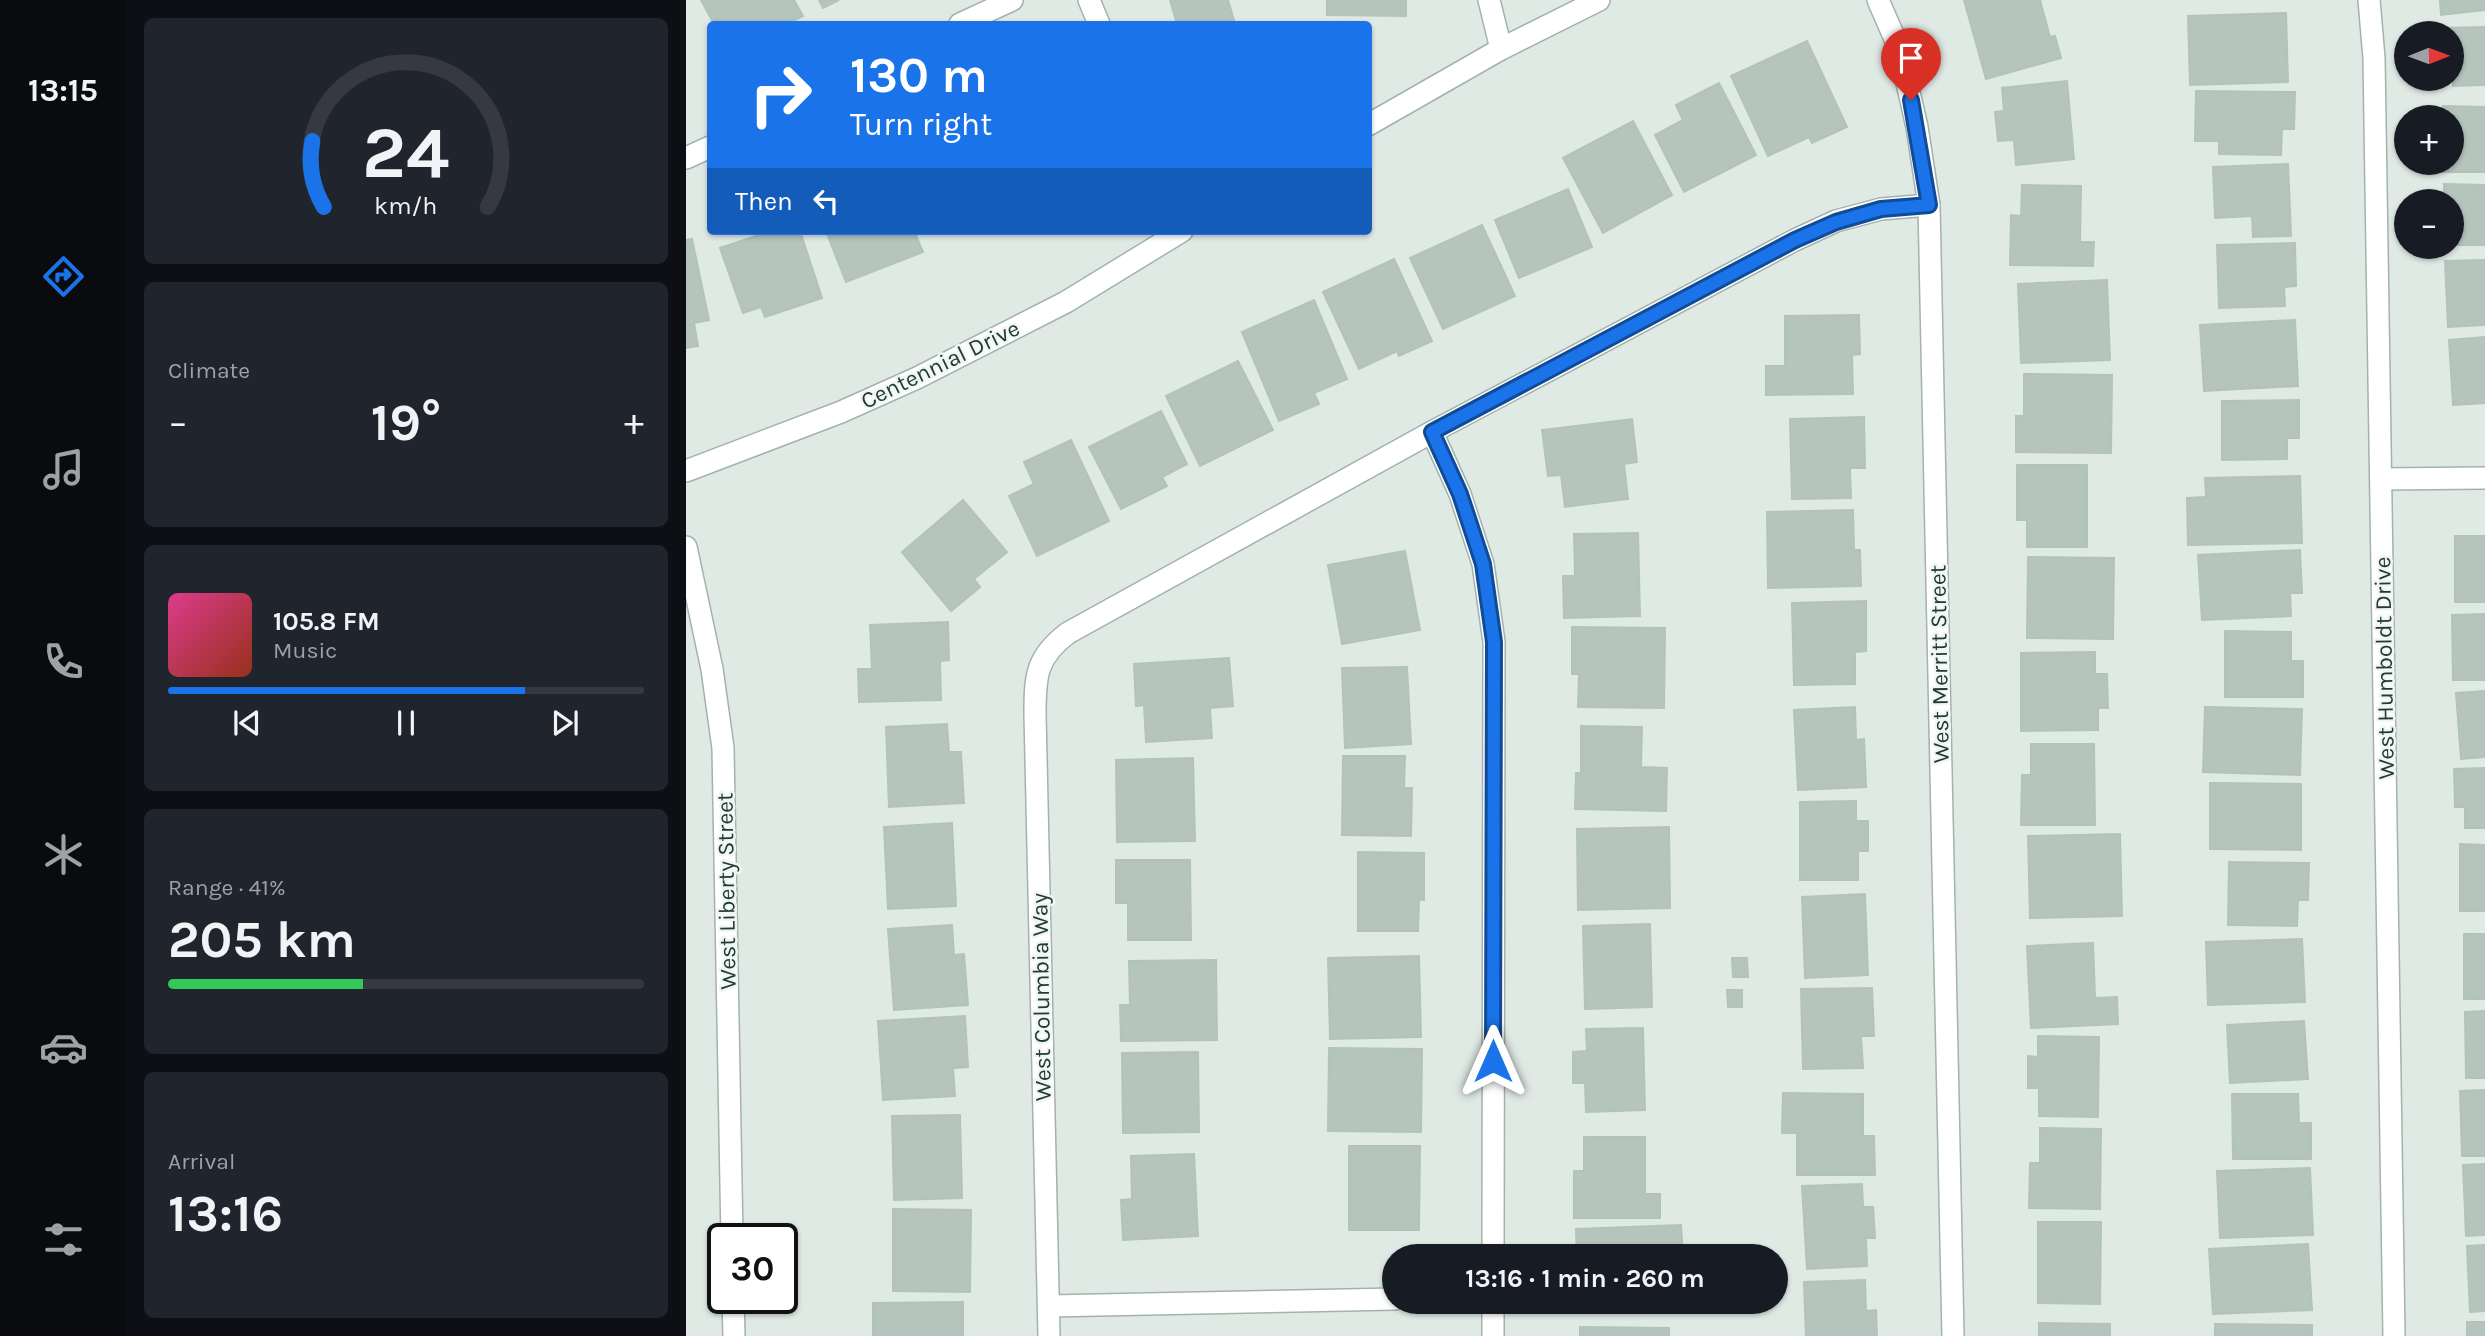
<!DOCTYPE html>
<html lang="en">
<head>
<meta charset="utf-8">
<style>
  :root { --surface:#171b24; --page:#20242c; --text:#f1f3f6; --muted:#9ea1a6; --line:#363941; --accent:#1a73e8 }
  body { margin:0; font-family:Karla,sans-serif; background:var(--page); color:var(--text); height:100vh; display:flex; flex-direction:column; font-size:26px; white-space:nowrap }
  * { box-sizing:border-box; margin:0 }
  p { font-size:23px; color:var(--muted) }
  .icon { flex:none; width:38px; height:38px; fill:none; stroke:currentColor; stroke-width:2; stroke-linecap:round; stroke-linejoin:round }
  .map { position:relative; flex:1; overflow:hidden }
  .details { display:flex; flex-direction:column; gap:18px; padding:18px; background:#0d0f14; width:560px }
  .details>* { flex:none }
  .hud { position:absolute; left:21px; top:21px; width:665px; height:214px; border-radius:7px; box-shadow:0 2px 5px #0004; background:#1a73e8; color:#fff; overflow:hidden }
  .needle { width:46px; rotate:89deg }
  .fabs { position:absolute; left:1708px; top:21px; display:grid; gap:14px }
  .fabs a { display:grid; place-items:center; width:70px; height:70px; border-radius:50%; background:var(--surface); box-shadow:0 2px 5px #0004; font-size:35px }
  .speed { position:absolute; left:21px; top:1223px; display:flex; gap:14px; font-size:35px; font-weight:700; text-align:center }
  .speed>* { display:grid; place-content:center; width:91px; height:91px; border-radius:50%; background:var(--surface); box-shadow:0 2px 5px #0004; line-height:1 }
  .speed .limit { border:4px solid #111; border-radius:10px; background:#fff; color:#111 }
  .pin { position:absolute; display:grid; place-items:center; width:60px; height:60px; color:#fff; margin:-72px -30px; border-radius:50% 50% 50% 0; rotate:-45deg; box-shadow:0 0 7px #0007 }
  .pin .icon { rotate:45deg }
  .me { position:absolute; width:77px; margin:-38px; rotate:0deg; stroke-linejoin:round; filter:drop-shadow(0 0 5px #0008) }
  .turn { display:flex; align-items:center; gap:24px; height:147px; padding:0 28px; font-size:32px }
  .turn .icon { width:91px; height:91px; stroke-width:2.5 }
  .turn b { display:block; font-size:49px; line-height:60px }
  .then { display:flex; align-items:center; height:66px; padding:0 28px; background:#0003; gap:14px; font-size:26px }
  .big { font-size:52px; font-weight:700; line-height:1.1 }
  .details .card { flex:1; display:flex; flex-direction:column; justify-content:center; gap:10px; min-width:0; padding:0 24px; border-radius:10px; background:var(--page) }
  .details .dial { align-items:center; gap:0 }
  .dial svg { height:182px; overflow:visible; fill:none; stroke:var(--line); stroke-width:7; stroke-linecap:round; text-anchor:middle }
  .dial text { fill:var(--text); stroke:none }
  .song { display:flex; align-items:center; gap:21px }
  .cover { width:84px; height:84px; border-radius:10px; background:linear-gradient(135deg,hsl(330 70% 55%),hsl(10 70% 35%)) }
  .played { height:7px; border-radius:4px; background:linear-gradient(90deg,var(--accent) 75%,var(--line) 75%) }
  .keys { display:flex; justify-content:space-around; direction:ltr }
  .heat { display:flex; justify-content:space-between; align-items:center; font-size:38px; direction:ltr }
  .charge { height:10px; border-radius:5px; background:linear-gradient(90deg,#34c759 41%,var(--line) 0) }
  .trip { position:absolute; left:696px; top:1244px; width:406px; height:70px; border-radius:35px; background:var(--surface); box-shadow:0 2px 5px #0004; font-weight:700; line-height:70px; text-align:center }
  main { display:flex; flex:1; min-height:0 }
  .tab-bar { display:flex; flex-direction:column; width:126px; justify-content:space-around; align-items:center; background:#090b0e; color:var(--muted) }
  .tab-bar .icon { width:49px; height:49px }
  .tab-bar .active { color:var(--accent) }
  .tab-bar b { font-size:32px; color:var(--text) }
  .map>svg:first-child { display:block }
</style>
</head>
<body>
<main>
<nav class="tab-bar">
<b>13:15</b>
<svg class="icon active" aria-label="directions" viewBox="0 0 24 24"><path d="M12 3l9 9-9 9-9-9zM9 14v-3h6M13 9l2 2-2 2"/></svg>
<svg class="icon" aria-label="music" viewBox="0 0 24 24"><path d="M9 18V5l10-2v13"/><circle cx="6" cy="18" r="3"/><circle cx="16" cy="16" r="3"/></svg>
<svg class="icon" aria-label="phone" viewBox="0 0 24 24"><path d="M5 4h4l2 5-3 2q2 4 5 5l2-3 5 2v4C11 20 4 13 5 4z"/></svg>
<svg class="icon" aria-label="climate" viewBox="0 0 24 24"><path d="M12 3v18M4 7l16 10M4 17L20 7"/></svg>
<svg class="icon" aria-label="car" viewBox="0 0 24 24"><path d="M5 17H2v-5l4-1 3-4h7l3 4 3 1v5h-3M9 17h6M6 11h13"/><circle cx="7" cy="17" r="2"/><circle cx="17" cy="17" r="2"/></svg>
<svg class="icon" aria-label="filters" viewBox="0 0 24 24"><path d="M4 7h16M4 17h16"/><circle cx="9" cy="7" r="2"/><circle cx="15" cy="17" r="2"/></svg>
</nav>
<section class="details">
<div class="card dial"><svg viewBox="0 0 100 80">
<path d="M14 69A42 42 0 1 1 86 69"/>
<path d="M14 69A42 42 0 0 1 9 40" stroke="#1a73e8"/>
<text x="50" y="56" font-size="32" font-weight="700">24</text>
<text x="50" y="72" font-size="11">km/h</text>
</svg></div>
<div class="card"><p>Climate</p>
<div class="heat"><a>−</a><b class="big">19°</b><a>+</a></div>
</div>
<div class="card">
<div class="song"><i class="cover"></i><div><b>105.8 FM</b><p>Music</p></div></div>
<div class="played"></div>
<div class="keys"><svg class="icon" aria-label="previous" viewBox="0 0 24 24"><path d="M18 5L8 12l10 7zM5 5v14"/></svg><svg class="icon" aria-label="pause" viewBox="0 0 24 24"><path d="M8 5v14M16 5v14"/></svg><svg class="icon" aria-label="next" viewBox="0 0 24 24"><path d="M6 5l10 7-10 7zM19 5v14"/></svg></div>
</div>
<div class="card"><p>Range · 41%</p><b class="big">205 km</b><div class="charge"></div></div>
<div class="card"><p>Arrival</p><b class="big">13:16</b></div>
</section>
<div class="map">
<svg width="1799" height="1336" viewBox="0 0 1799 1336">
  <rect width="100%" height="100%" fill="#e0eae5"/>
  <!-- building -->
  <g fill="#b5c5be" stroke="#b2c3bc" stroke-width="2">
    <path d="M15,0H108L117,16L101,24H28Z"/>
    <path d="M133,0H153L137,8Z"/>
    <path d="M484,0H542L549,24H491Z"/>
    <path d="M641,0H720V16L641,15Z"/>
    <path d="M1278,0H1354L1364,37L1369,36L1375,58L1300,79Z"/>
    <path d="M1754,0H1799V10L1755,15Z"/>
    <path d="M1600,13L1602,82L1504,85L1502,16Z"/>
    <path d="M1799,27V85L1767,86L1766,33H1756V28Z"/>
    <path d="M1121,41L1161,127L1126,143L1123,137L1082,156L1045,76Z"/>
    <path d="M1381,81L1388,159L1330,165L1328,140L1312,141L1309,112L1318,111L1316,88Z"/>
    <path d="M1033,83L1070,155L998,192L969,135L997,120L990,105Z"/>
    <path d="M1510,91L1609,92L1608,129H1596L1595,155L1533,154V141H1509Z"/>
    <path d="M1757,106L1799,107V172H1757V163H1766V117H1757Z"/>
    <path d="M947,121L986,195L917,233L877,158Z"/>
    <path d="M1602,164L1605,236L1567,237L1566,216L1529,218L1527,167Z"/>
    <path d="M1758,184L1799,185V245H1770V222H1766V201H1758Z"/>
    <path d="M1336,185L1395,186L1394,242H1408L1407,266L1324,265L1325,215L1335,216Z"/>
    <path d="M882,189L906,247L833,278L809,220Z"/>
    <path d="M796,225L829,296L757,329L724,258Z"/>
    <path d="M71,231H114L136,298L79,317L75,307L57,313L34,248L73,235Z"/>
    <path d="M140,231H228L237,252L160,282Z"/>
    <path d="M6,239L23,320L8,323L12,346L0,348V240Z"/>
    <path d="M1609,243L1610,286L1598,287L1599,306L1533,308L1531,245Z"/>
    <path d="M708,259L746,341L713,356L711,351L673,369L637,292Z"/>
    <path d="M1799,260V325L1762,327L1759,261Z"/>
    <path d="M1421,280L1424,360L1335,363L1332,284Z"/>
    <path d="M628,300L661,379L628,393L633,404L593,421L556,332Z"/>
    <path d="M1173,315L1174,354L1166,355L1167,394L1080,395V366H1099V316Z"/>
    <path d="M1609,320L1612,386L1518,391L1514,325Z"/>
    <path d="M1799,337V403L1767,405L1763,340Z"/>
    <path d="M552,361L587,430L514,466L480,396Z"/>
    <path d="M1338,374L1426,375L1425,453L1330,452V416H1338Z"/>
    <path d="M1613,400V438H1601V459L1536,460V401Z"/>
    <path d="M475,411L501,464L476,477L481,486L435,509L403,447Z"/>
    <path d="M1178,417L1179,468H1164L1165,498L1106,499L1104,419Z"/>
    <path d="M946,419L951,462L938,464L942,499L879,507L875,475L862,476L856,430Z"/>
    <path d="M385,440L423,521L351,556L323,496L348,484L338,462Z"/>
    <path d="M1331,465H1401V547H1341V520H1331Z"/>
    <path d="M1614,476L1616,543L1502,545L1501,498L1520,497L1519,478Z"/>
    <path d="M277,500L321,552L288,579L294,587L265,611L216,552Z"/>
    <path d="M1167,510L1168,550H1174L1175,586L1082,588L1081,512Z"/>
    <path d="M952,533L954,616L878,618L877,576H889L888,534Z"/>
    <rect x="1769" y="536" width="30" height="66"/>
    <path d="M1614,550L1616,593H1604L1605,616L1516,620L1512,555Z"/>
    <path d="M719,551L734,630L656,644L642,565Z"/>
    <path d="M1342,557L1428,558L1427,639L1341,638Z"/>
    <path d="M1180,601V651L1169,652V684L1108,685L1106,603Z"/>
    <path d="M1799,614V680H1767L1766,615Z"/>
    <path d="M262,622L263,660L254,661L255,700L173,702L172,669H186L184,625Z"/>
    <path d="M886,627L979,628L978,708L892,707L893,674H886Z"/>
    <path d="M1539,631L1605,632V661H1617V697H1539Z"/>
    <path d="M1409,652V674H1421L1422,708H1412V730L1335,731V653Z"/>
    <path d="M543,658L547,706L524,708L526,738L460,742L458,705L450,706L448,664Z"/>
    <path d="M721,667L725,744L659,748L656,668Z"/>
    <path d="M1799,691V757L1775,759L1770,693Z"/>
    <path d="M1169,707L1170,740L1178,739L1180,787L1112,790L1108,710Z"/>
    <path d="M1519,707L1616,709L1614,775L1517,772Z"/>
    <path d="M261,724L263,752H275L278,803L203,807L200,727Z"/>
    <path d="M895,726L956,727L955,767L981,768L980,811L889,809L890,773H895Z"/>
    <path d="M1345,744H1408L1409,825H1335L1336,775H1345Z"/>
    <path d="M657,756H719L718,788H726L725,836L656,835Z"/>
    <path d="M507,758L509,841L431,842L430,760Z"/>
    <path d="M1799,768V828H1779V807H1769L1768,769Z"/>
    <path d="M1524,783L1615,784V850L1524,849Z"/>
    <path d="M1170,801V821H1182V851H1172V880H1114V802Z"/>
    <path d="M266,823L270,906L202,909L198,827Z"/>
    <path d="M983,827L984,908L892,910L891,829Z"/>
    <path d="M1434,834L1436,916L1344,918L1342,836Z"/>
    <path d="M1774,844L1799,845V911H1774Z"/>
    <path d="M672,852L738,853V900H733L732,931H672Z"/>
    <path d="M430,860H504L505,940H442V903H430Z"/>
    <path d="M1543,862L1623,863L1622,900H1612L1611,926L1542,925Z"/>
    <path d="M1179,894L1182,975L1119,978L1116,897Z"/>
    <path d="M964,924L966,1007L899,1009L897,926Z"/>
    <path d="M266,925L268,955L278,954L282,1005L208,1010L202,929Z"/>
    <rect x="1778" y="934" width="21" height="65"/>
    <path d="M1616,939L1619,1002L1522,1005L1520,942Z"/>
    <path d="M1407,943L1409,998L1431,997L1432,1024L1345,1028L1341,946Z"/>
    <path d="M733,956L735,1037L644,1039L642,958Z"/>
    <path d="M1046,958H1061L1062,977H1047Z"/>
    <path d="M530,960L531,1040L435,1041L434,1005H444L443,961Z"/>
    <path d="M1186,988L1188,1036H1175L1177,1068L1117,1069L1115,989Z"/>
    <path d="M1041,990H1056V1007H1042Z"/>
    <path d="M1799,1011V1078H1780L1779,1012Z"/>
    <path d="M279,1016L282,1067L267,1068L269,1096L197,1100L192,1021Z"/>
    <path d="M1618,1021L1622,1079L1544,1083L1541,1025Z"/>
    <path d="M957,1028L959,1110L900,1112L899,1083H887V1052L901,1051L900,1029Z"/>
    <path d="M1352,1036L1413,1037L1412,1117L1353,1116V1088H1342V1056L1352,1057Z"/>
    <path d="M643,1048L736,1049L735,1132L642,1131Z"/>
    <path d="M512,1052L513,1132L437,1133L436,1053Z"/>
    <path d="M1799,1090V1156H1776L1774,1091Z"/>
    <path d="M1097,1093L1177,1094V1136H1188L1189,1175H1111V1133H1096Z"/>
    <path d="M1546,1094H1612L1613,1123H1625V1159H1547Z"/>
    <path d="M274,1115L276,1198L208,1200L206,1116Z"/>
    <path d="M1354,1128L1415,1129L1414,1209L1343,1208L1344,1163H1354Z"/>
    <path d="M898,1137H959V1194H974V1218H888V1171H898Z"/>
    <path d="M663,1146H734L733,1230H663Z"/>
    <path d="M508,1154L512,1236L437,1240L435,1200L446,1199L445,1156Z"/>
    <path d="M1799,1164V1235L1780,1236L1777,1165Z"/>
    <path d="M1624,1168L1627,1235L1534,1238L1531,1171Z"/>
    <path d="M1176,1184L1177,1207H1187L1189,1238H1180L1181,1266L1121,1269L1116,1186Z"/>
    <path d="M207,1209L285,1210L284,1292L207,1291Z"/>
    <path d="M1352,1222H1415L1414,1304L1352,1303Z"/>
    <path d="M995,1225L997,1256H891L890,1229Z"/>
    <path d="M1622,1244L1626,1310L1527,1314L1523,1249Z"/>
    <path d="M1799,1245V1311L1784,1312L1781,1246Z"/>
    <path d="M1179,1280L1180,1311L1190,1310L1191,1336H1120L1118,1282Z"/>
    <path d="M277,1302V1336H187V1303Z"/>
    <path d="M892,1302H984L985,1307L892,1310Z"/>
    <rect x="1781" y="1322" width="18" height="14"/>
    <path d="M1353,1323L1424,1324V1336H1353Z"/>
    <path d="M1529,1324L1626,1325V1336H1529Z"/>
    <path d="M894,1327L983,1328V1336H894Z"/>
  </g>
  <g fill="none" stroke-linecap="round" stroke-linejoin="round">
    <!-- street casing -->
    <g stroke="#a3b2ac" stroke-width="24">
      <g id="street">
        <path d="M403,0L413,24"/>
        <path d="M803,0L815,49"/>
        <path d="M1192,0L1213,48L1231,127L1243,205L1267,1336"/>
        <path d="M1683,0L1688,58L1708,1336"/>
        <path d="M274,24L326,0"/>
        <path d="M682,125L815,49L913,0"/>
        <path d="M0,158L24,147"/>
        <path d="M746,432L774,494L797,564L808,642L807,1256"/>
        <path d="M0,471L155,412L231,378L380,302L496,231"/>
        <path d="M1695,479L1799,478"/>
        <path d="M0,547L26,669L37,748L46,1239"/>
        <path d="M47,1298L48,1336"/>
        <path d="M807,1302V1336"/>
        <path d="M363,1306L709,1299"/>
        <path d="M363,1336L349,714C349,676 350,657 382,633L746,432L1109,240L1150,221L1195,209L1243,205"/>
      </g>
    </g>
    <!-- street -->
    <use href="#street" stroke="#fff" stroke-width="21"/>
  </g>
  <g fill="none" stroke-linecap="round" stroke-linejoin="round">
    <!-- route casing -->
    <g stroke="#114b97" stroke-width="18">
      <path id="route" d="M807,1061L808,642L797,564L774,494L746,432L1109,240L1150,222L1195,209L1243,205L1225,100"/>
    </g>
    <!-- route -->
    <use href="#route" stroke="#1a73e8" stroke-width="12"/>
  </g>
  <g text-anchor="middle" stroke-width="5" stroke-linejoin="round" paint-order="stroke">
    <!-- street labels -->
    <g font-size="23" fill="#213a33" stroke="#f0f7f3">
      <text transform="translate(254 364) rotate(-26)" y="8">Centennial Drive</text>
      <text transform="translate(1253 664) rotate(-91)" y="8">West Merritt Street</text>
      <text transform="translate(1698 668) rotate(-91)" y="8">West Humboldt Drive</text>
      <text transform="translate(40 891) rotate(-91)" y="8">West Liberty Street</text>
      <text transform="translate(355 997) rotate(-91)" y="8">West Columbia Way</text>
    </g>
  </g>
</svg>
<div class="fabs">
<a><svg class="needle" viewBox="-14 -14 28 28"><path d="M0-13l5 13h-10z" fill="#e53935"/><path d="M0 13l5-13h-10z" fill="#9ea1a6"/></svg></a>
<a>+</a>
<a>−</a>
</div>
<div class="speed"><div class="limit">30</div></div>
<div class="pin" style="left:1225px;top:100px;background:#d93025"><svg class="icon" aria-label="arrive" viewBox="0 0 24 24"><path d="M6 21V4h12l-3 4 3 4H6"/></svg></div>
<svg class="me" style="left:807px;top:1061px" viewBox="-20 -20 40 40"><path d="M0-17L14 15 0 8-14 15z" fill="#1a73e8" stroke="#fff" stroke-width="4"/></svg>
<div class="trip">13:16 · 1 min · 260 m</div>
<div class="hud">
<div class="turn"><svg class="icon" aria-label="right" viewBox="0 0 24 24"><path d="M7 20v-9h11M14 6l5 5-5 5"/></svg><div><b>130 m</b>Turn right</div></div>
<div class="then">Then<svg class="icon" aria-label="left" viewBox="0 0 24 24"><path d="M17 20v-9H6M10 6l-5 5 5 5"/></svg></div>
</div>
</div>
</main>
</body>
</html>
